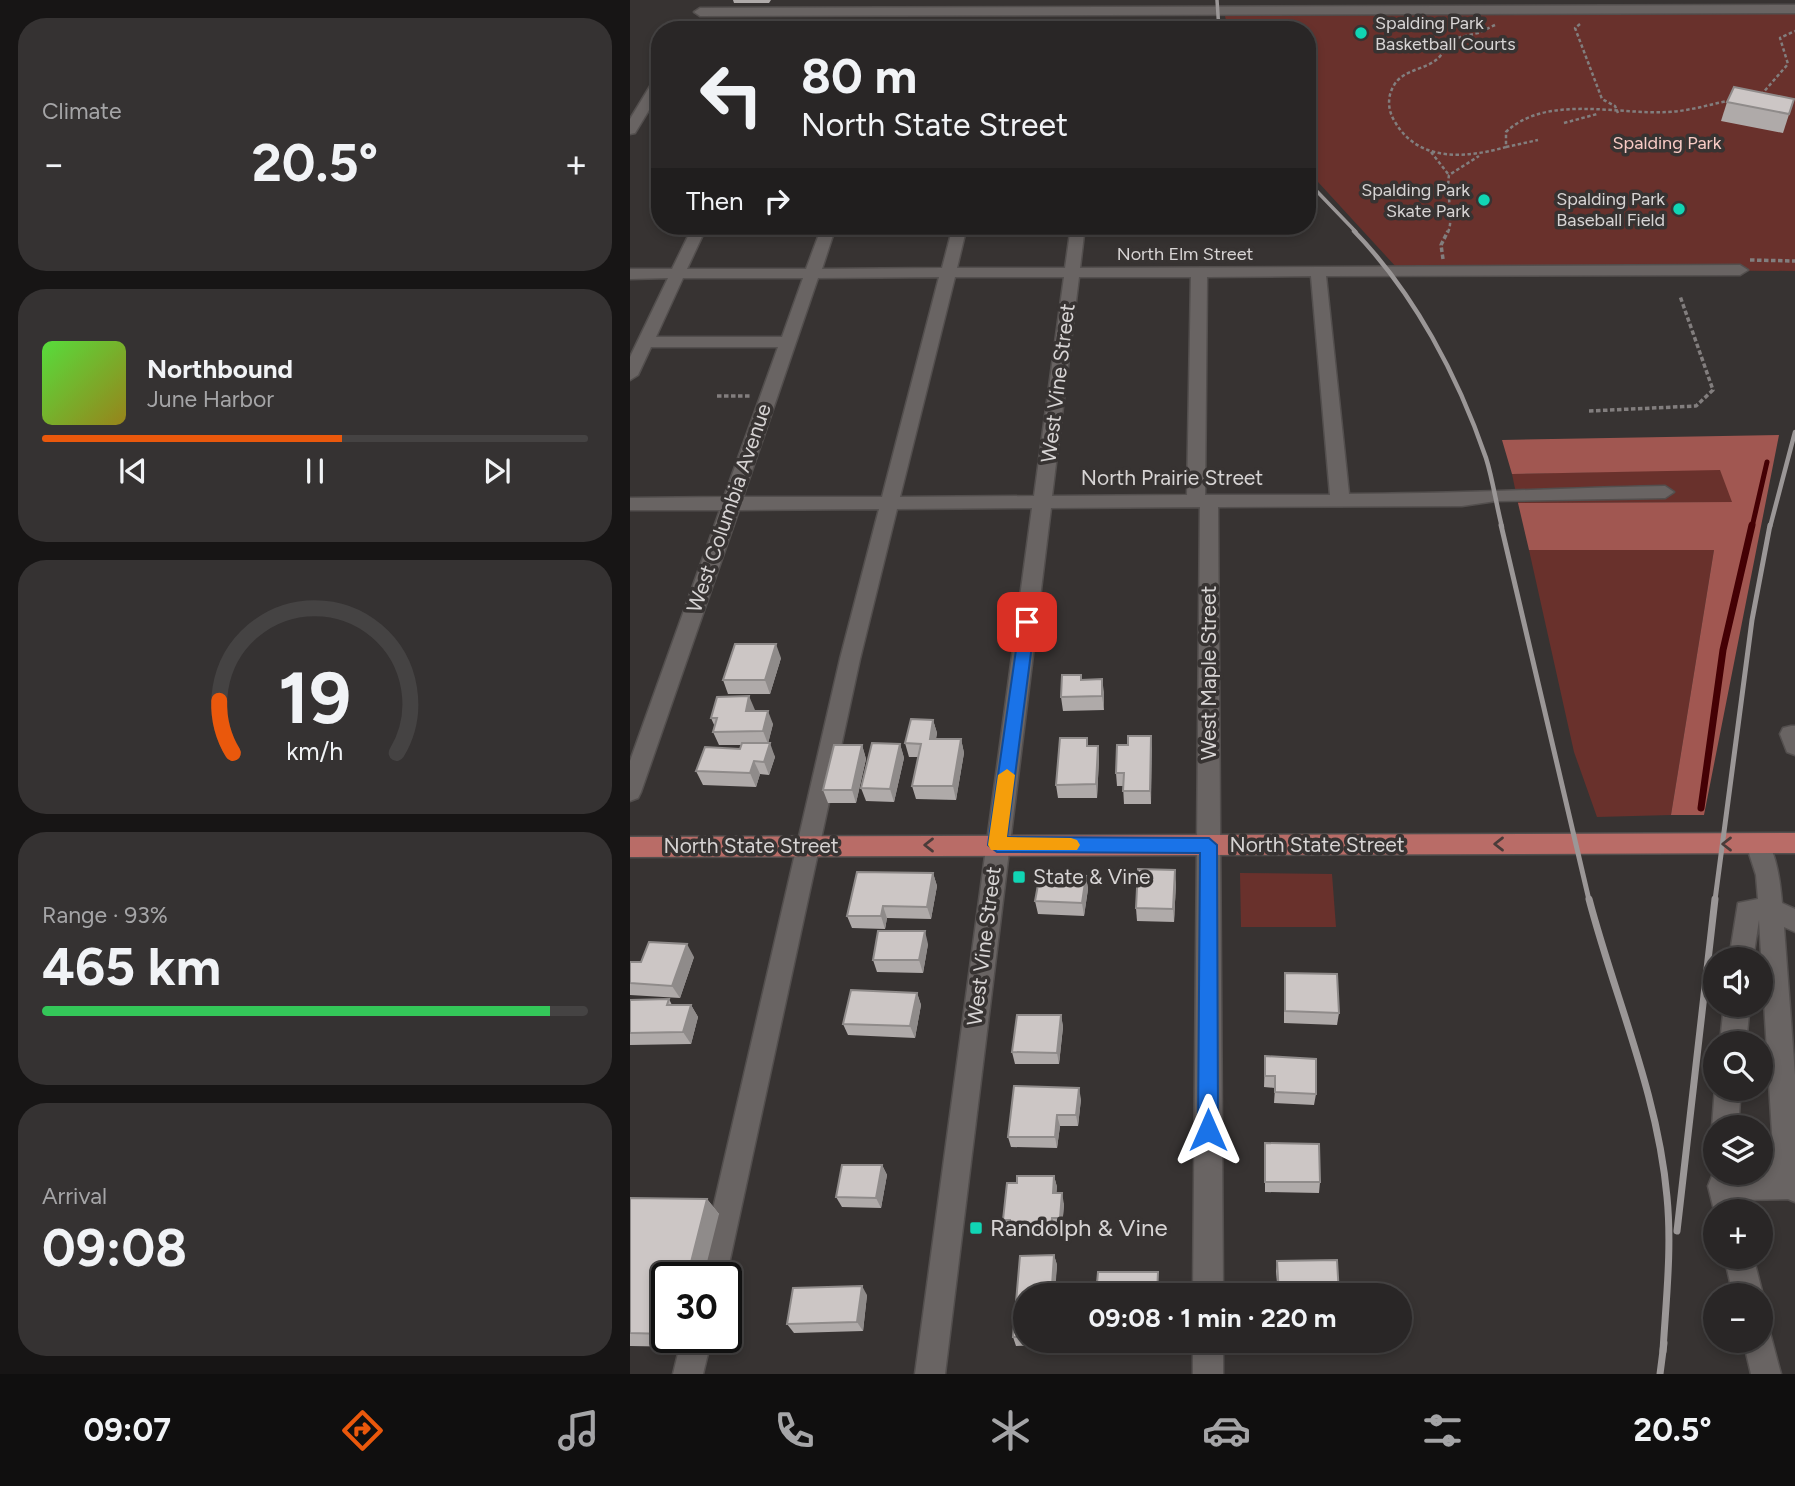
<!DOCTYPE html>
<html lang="en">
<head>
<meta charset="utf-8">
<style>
  :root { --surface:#292626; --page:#353232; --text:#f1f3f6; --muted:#a5a5a7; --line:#454343; --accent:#ea580c }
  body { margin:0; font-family:Figtree,sans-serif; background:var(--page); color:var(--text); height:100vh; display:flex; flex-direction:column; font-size:26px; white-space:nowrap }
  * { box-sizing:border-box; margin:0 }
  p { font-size:23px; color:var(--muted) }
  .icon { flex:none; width:38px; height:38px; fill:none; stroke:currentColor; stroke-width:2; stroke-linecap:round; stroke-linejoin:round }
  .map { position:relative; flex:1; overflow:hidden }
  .side { display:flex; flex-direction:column; gap:18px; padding:18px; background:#171515; width:630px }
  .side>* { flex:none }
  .guide { position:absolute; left:21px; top:21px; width:665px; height:214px; border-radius:28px; box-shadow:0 4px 10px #0003,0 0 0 2px var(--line); background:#292626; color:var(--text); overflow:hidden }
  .tools { position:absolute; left:1073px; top:947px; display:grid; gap:14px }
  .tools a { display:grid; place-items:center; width:70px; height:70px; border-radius:50%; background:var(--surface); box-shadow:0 4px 10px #0003,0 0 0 2px var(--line); font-size:35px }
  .speed { position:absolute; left:21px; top:1262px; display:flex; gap:14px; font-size:35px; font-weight:700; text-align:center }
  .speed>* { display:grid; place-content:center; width:91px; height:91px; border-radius:50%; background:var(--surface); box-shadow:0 4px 10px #0003,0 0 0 2px var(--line); line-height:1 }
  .speed .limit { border:4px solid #111; border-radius:10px; background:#fff; color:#111 }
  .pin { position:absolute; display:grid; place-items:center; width:60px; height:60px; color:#fff; margin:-30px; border-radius:14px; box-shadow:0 4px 10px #0006 }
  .me { position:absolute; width:77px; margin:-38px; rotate:0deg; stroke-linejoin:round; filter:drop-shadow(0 0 5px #0008) }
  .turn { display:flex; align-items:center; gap:24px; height:147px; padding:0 35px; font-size:32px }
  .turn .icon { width:91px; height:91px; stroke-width:2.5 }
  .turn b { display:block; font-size:49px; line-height:60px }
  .then { display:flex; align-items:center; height:66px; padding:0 35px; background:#0003; gap:14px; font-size:26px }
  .big { font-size:52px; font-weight:700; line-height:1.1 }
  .side .card { flex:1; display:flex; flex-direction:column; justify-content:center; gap:10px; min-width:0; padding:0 24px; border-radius:28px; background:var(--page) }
  .side .dial { align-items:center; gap:0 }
  .dial svg { height:182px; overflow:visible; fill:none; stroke:var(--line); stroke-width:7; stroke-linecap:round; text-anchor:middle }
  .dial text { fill:var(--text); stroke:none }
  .song { display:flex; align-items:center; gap:21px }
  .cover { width:84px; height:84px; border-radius:10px; background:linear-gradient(135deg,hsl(110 70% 55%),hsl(50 70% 35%)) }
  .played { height:7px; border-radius:4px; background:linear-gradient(90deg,var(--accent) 55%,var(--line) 55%) }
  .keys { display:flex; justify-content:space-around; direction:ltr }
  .heat { display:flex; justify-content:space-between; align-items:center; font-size:38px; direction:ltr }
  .charge { height:10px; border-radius:5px; background:linear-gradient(90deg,#34c759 93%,var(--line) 0) }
  .trip { position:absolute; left:383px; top:1283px; width:399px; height:70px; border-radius:35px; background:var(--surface); box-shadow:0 4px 10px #0003,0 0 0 2px var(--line); font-weight:700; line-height:70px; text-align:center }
  .menu { display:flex; height:112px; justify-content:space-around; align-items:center; background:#100f0f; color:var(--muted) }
  .menu .icon { width:49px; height:49px }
  .menu .current { color:var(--accent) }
  .menu b { font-size:32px; color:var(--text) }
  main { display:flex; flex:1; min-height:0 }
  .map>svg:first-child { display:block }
</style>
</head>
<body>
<main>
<section class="side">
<div class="card"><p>Climate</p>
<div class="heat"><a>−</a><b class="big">20.5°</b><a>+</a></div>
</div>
<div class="card">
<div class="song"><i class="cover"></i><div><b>Northbound</b><p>June Harbor</p></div></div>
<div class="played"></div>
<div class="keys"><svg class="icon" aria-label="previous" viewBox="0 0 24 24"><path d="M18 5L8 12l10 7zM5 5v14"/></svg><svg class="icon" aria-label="pause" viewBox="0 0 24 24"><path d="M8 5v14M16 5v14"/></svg><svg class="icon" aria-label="next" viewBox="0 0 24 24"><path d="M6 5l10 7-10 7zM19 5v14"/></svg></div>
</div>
<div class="card dial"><svg viewBox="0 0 100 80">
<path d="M14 69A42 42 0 1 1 86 69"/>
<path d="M14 69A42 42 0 0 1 8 46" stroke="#ea580c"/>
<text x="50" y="56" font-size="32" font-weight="700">19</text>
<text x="50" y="72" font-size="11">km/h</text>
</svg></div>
<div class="card"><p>Range · 93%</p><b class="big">465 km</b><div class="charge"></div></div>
<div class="card"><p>Arrival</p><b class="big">09:08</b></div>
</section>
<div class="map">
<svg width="1165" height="1374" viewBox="0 0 1165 1374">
  <rect width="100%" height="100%" fill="#373332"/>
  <!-- green -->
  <g fill="#69312c">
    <path d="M1165,14V271L767,268L677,170V30H598L595,16Z"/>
    <path d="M1090,469L1103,502L888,503L882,474Z"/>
    <path d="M899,550H1084L1041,815L967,817L944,752Z"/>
    <path d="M610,873L702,874L706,927H611Z"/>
  </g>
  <!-- forest -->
  <path fill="#a15751" d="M1149,435L1074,815H1041L1084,550H899L888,503L1102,502L1090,470L882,474L872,440Z"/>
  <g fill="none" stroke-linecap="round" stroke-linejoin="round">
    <!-- stream-far1 -->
    <path stroke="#440004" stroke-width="5" d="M1122,527L1137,462"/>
    <!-- stream -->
    <path stroke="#440004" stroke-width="7" d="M1071,808L1093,650L1122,525"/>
    <!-- minor casing -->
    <g stroke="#534f4e" stroke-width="3">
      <g id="minor">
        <path d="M1165,5V13L70,16L64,12L70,8Z"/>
        <path d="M30,77V92L5,133L0,134V119L25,78Z"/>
        <path d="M63,226H77L57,269H176L192,226H206L192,269L312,268L323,226H337L327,268H435L441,226H455L450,268L1110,265L1118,270L1110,275L696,276L719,494C824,494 929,488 1035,486L1044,492L1035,498L866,501L832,506L588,507L593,1295H563L570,507L421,508L315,1374H285L402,508L267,509L230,659L96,1278H67L210,659L249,509L109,510L11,792L8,798L0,801V761L90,510H0V498L94,497L148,347H21L8,375L0,380V357L38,278L0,279V269H42ZM681,276L700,495H575L577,277ZM309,277L252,497H113L188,278ZM325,277H434L404,496L270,497ZM449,277H561L557,495L422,496ZM53,278H173L152,337H26Z"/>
        <path d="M1161,726H1165V755L1157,752L1150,734L1153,728Z"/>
        <path d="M1128,834L1136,837C1147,858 1150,880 1152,903L1165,909V932L1154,927L1165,1075V1202L1158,1199L1109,1200L1112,1211H1085V1214L1078,1186L1082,1176L1091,1172H1130V1149H1143L1129,920L1123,959H1099L1108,903L1128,899L1126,875L1116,844L1120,837Z"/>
        <path d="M1094,1004H1120L1116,1043H1090Z"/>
        <path d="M1085,1087L1111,1088L1108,1127H1085V1135L1082,1127Z"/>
        <path d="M1094,1256H1123L1133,1295L1130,1300V1295H1103Z"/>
        <path d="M1130,1326L1139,1329L1151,1374H1121L1113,1340H1130Z"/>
        <path d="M52,1337H82L73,1374H43Z"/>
        <rect x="563" y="1340" width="30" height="34"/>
      </g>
    </g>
    <!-- major casing -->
    <g stroke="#534f4e" stroke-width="3">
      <path id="major" d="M1165,833V853L0,857V837Z"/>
    </g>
    <!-- path-far1 -->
    <g stroke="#827e7e" stroke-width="2.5" stroke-dasharray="3.5 2.5" stroke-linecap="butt">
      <path d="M950,24L945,28L972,99L985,106L988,113"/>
      <path d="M865,25L848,33L818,40C816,45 814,51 811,55C799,71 773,67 763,87C757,98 758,111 765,122C789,163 837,158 876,147V132C916,94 988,115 1038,112C1060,111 1081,104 1102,100"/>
      <path d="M1131,95L1158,64L1150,38L1165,31"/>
      <path d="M934,123L967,114"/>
      <path d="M876,147L908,140"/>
      <path d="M801,152L819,175"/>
      <path d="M818,232C824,220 816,193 819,175L849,156"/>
    </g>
    <!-- path -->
    <g stroke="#827e7e" stroke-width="3.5" stroke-dasharray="4.5 2.5" stroke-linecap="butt">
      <path d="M813,259L811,245L818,231"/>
      <path d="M1120,260L1165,261"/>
      <path d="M87,396H121"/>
      <path d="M959,411L1066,406L1083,390L1050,296"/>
    </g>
    <!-- minor -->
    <use href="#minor" fill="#696463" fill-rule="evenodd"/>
    <!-- major -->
    <use href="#major" fill="#b96c67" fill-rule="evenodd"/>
    <!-- rail-far3 -->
    <g stroke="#9b9797" stroke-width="3.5">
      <path d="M587,0L589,30"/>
      <path d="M677,181L726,232"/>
    </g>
    <!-- rail-far2 -->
    <g stroke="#9b9797" stroke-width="4.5">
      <path d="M724,231C784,293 828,376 856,458C863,480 866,504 872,527"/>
      <path d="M1140,527L1165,432"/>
    </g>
    <!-- rail-far1 -->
    <g stroke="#9b9797" stroke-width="5">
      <path d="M871,525L959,900"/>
      <path d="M1085,900L1122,620L1140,525"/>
    </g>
    <!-- rail -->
    <g stroke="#9b9797" stroke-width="7">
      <path d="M959,899C985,998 1028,1094 1037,1197C1042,1248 1036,1300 1033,1351"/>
      <path d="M1047,1231L1085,899"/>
      <path d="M1030,1374L1034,1343"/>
    </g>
  </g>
  <!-- wall -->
  <g fill="#afaaa9">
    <path d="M103,0H141L139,3H104Z"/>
    <path d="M1164,99L1153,133L1091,121L1097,102Z"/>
    <path d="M151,658L140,694H98L93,680Z"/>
    <path d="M451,675L452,680L472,679L474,710L433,711L431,697Z"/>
    <path d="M125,710V711L143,724L138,743L145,757L139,775L130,774L126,787L73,785L66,771L110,749L111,745H89L83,732L85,727L81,718Z"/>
    <path d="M303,720L307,733L306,739H331L334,753L326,800L286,799L282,786L288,757H279L275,743Z"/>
    <path d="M521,736V804H494L493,786H487L486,773L498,745Z"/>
    <path d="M457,738L458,746H468L469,759L467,798H428L426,785Z"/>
    <path d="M270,744L274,758L264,802L236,801L231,788Z"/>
    <path d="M232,745L236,759L226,803H198L193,790Z"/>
    <path d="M303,873L307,886L301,919L257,918L255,929L222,928L217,916Z"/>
    <path d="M456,876L458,889L454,916L408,914L405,901Z"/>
    <path d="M546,883L544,922L507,921L506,908Z"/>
    <path d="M298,944L293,973L247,972L243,960Z"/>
    <path d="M64,957L50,998L0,995V962H11Z"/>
    <path d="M655,973L709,1013L707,1025L654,1023V985Z"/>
    <path d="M287,993L291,1005L285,1038L218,1035L213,1024Z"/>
    <path d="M39,999L42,1005H61L68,1017L61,1044L0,1045V1000Z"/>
    <path d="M431,1015L433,1027L429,1064H385L382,1052Z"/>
    <path d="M635,1056L686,1094L684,1105L644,1103L645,1088L634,1087Z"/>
    <path d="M451,1099L448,1126H430L427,1148L381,1147L378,1137Z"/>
    <path d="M635,1143L690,1182L689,1193L635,1192Z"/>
    <path d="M252,1165L257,1175L251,1208L212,1207L206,1197Z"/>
    <path d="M424,1176L427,1187L426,1193L434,1204L432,1228H425L423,1238L383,1237L380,1229H376L373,1220L387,1183Z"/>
    <path d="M0,1198L77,1199L89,1214L37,1278V1337H59L56,1347L0,1346Z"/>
    <path d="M424,1255L427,1265L425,1286H435V1295H396V1340H411V1345L386,1346L383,1337L390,1256Z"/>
    <path d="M647,1261L709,1295H648L646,1271Z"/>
    <path d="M237,1295L233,1331L164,1333L157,1324Z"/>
    <path d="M650,1340H685L683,1347L650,1348Z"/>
  </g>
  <!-- shaded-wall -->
  <g fill="#8f8b8a">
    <path d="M146,644L151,658L140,694L135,680Z"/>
    <path d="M472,679L474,692V710L472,696Z"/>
    <path d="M119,696L125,710L121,725L116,711Z"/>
    <path d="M138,711L143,724L138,744L133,731Z"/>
    <path d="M303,720L307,733L303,752L300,739Z"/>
    <path d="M521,736L522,749L521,804L520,791Z"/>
    <path d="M331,739L334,753L326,800L323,786Z"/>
    <path d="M140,743L145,757L139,775L134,762Z"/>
    <path d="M270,744L274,758L264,802L260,789Z"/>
    <path d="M232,745L236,759L226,803L222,790Z"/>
    <path d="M468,746L469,759L467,798L466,784Z"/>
    <path d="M124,761L130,774L126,787L120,773Z"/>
    <path d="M545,870L546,883L544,922L543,909Z"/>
    <path d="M303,873L307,886L301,919L297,907Z"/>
    <path d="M456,876L458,889L454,916L452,903Z"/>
    <path d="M253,906L257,918L255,929L251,916Z"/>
    <path d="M295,931L298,944L293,973L289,960Z"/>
    <path d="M57,944L64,957L50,998L42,986Z"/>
    <path d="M287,993L291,1005L285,1038L280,1026Z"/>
    <path d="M61,1005L68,1017L61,1044L53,1032Z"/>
    <path d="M431,1015L433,1027L429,1064L427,1053Z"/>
    <path d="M449,1088L451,1099L448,1126L446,1115Z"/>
    <path d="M427,1115L430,1126L427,1148L425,1137Z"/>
    <path d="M252,1165L257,1175L251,1208L246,1198Z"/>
    <path d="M424,1176L427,1187L426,1204L423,1193Z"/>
    <path d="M432,1193L434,1204L432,1228L430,1218Z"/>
    <path d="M77,1199L89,1214L73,1278H57Z"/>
    <path d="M422,1218L425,1228L423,1238L421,1228Z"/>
    <path d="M424,1255L427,1265L425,1295L422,1286Z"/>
    <path d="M232,1286L237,1295L233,1331L227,1322Z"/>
    <path d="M46,1337H59L56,1347Z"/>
  </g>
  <!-- building -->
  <g fill="#ccc6c5" stroke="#8f8b8a" stroke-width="2">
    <path d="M1104,87L1164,99L1159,114L1097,102Z"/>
    <path d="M105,644H146L135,680H93Z"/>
    <path d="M432,675H451V680L472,679V696L431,697Z"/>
    <path d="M119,696L116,711H138L133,731L83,732L87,718H81L87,697Z"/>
    <path d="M281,719L303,720L300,739H331L323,786H282L291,744L275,743Z"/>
    <path d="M498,736H521L520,791H493L494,773H486L487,745H498Z"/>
    <path d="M430,738H457V746H468L466,784L426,785Z"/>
    <path d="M112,743H140L134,762L124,761L120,773L66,771L75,747L110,749Z"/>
    <path d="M242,743L270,744L260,789L231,788Z"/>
    <path d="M204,745H232L222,790H193Z"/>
    <path d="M508,869L545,870L543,909L506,908Z"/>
    <path d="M227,872L303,873L297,907L253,906L251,916H217Z"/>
    <path d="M410,874L456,876L452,903L405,901Z"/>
    <path d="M248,931H295L289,960H243Z"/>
    <path d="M19,942L57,944L42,986L0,983V962H11Z"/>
    <path d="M655,973L707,974L709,1013L655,1011Z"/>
    <path d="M221,990L287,993L280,1026L213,1024Z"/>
    <path d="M39,999L37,1005H61L53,1032L0,1033V1000Z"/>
    <path d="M387,1015H431L427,1053L382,1052Z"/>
    <path d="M635,1056L686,1059V1094L645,1092V1076H635Z"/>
    <path d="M384,1086L449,1088L446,1115H427L425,1137H378Z"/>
    <path d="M635,1143L689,1144L690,1182H635Z"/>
    <path d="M212,1165H252L246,1198L206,1197Z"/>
    <path d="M387,1176H424L423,1193H432L430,1218H422L421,1228L380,1227V1220H373L377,1183H387Z"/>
    <path d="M0,1198L77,1199L57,1278H37V1334L0,1333Z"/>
    <path d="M424,1255L422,1286H435V1295H396V1337H383L390,1256Z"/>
    <path d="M707,1260L709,1295H649L647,1261Z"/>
    <path d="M468,1272H528L527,1295H466Z"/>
    <path d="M232,1286L227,1322L157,1324L163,1288Z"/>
  </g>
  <!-- one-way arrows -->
  <defs><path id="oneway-chevron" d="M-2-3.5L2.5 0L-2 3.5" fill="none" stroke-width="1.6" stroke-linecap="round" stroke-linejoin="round" transform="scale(1.75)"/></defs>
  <g stroke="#4a3c3a">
    <use href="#oneway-chevron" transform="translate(869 844) rotate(180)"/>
    <use href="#oneway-chevron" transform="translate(1097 844) rotate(180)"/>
    <use href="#oneway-chevron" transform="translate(299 845) rotate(180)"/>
  </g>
  <!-- route -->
  <path fill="#1a73e8" stroke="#114b97" stroke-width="2" d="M397,617L405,622L377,837L579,838L587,845L588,1130L585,1137L578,1140L571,1137L568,1130L570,853L367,852L358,845L390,622Z"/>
  <!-- slow -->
  <path fill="#f59e0b" d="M377,769L385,775L377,837L441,838L447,840L450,845L447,850H361L358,845L368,775Z"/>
  <!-- markers -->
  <g fill="#11d5b4" stroke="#373332" stroke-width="2.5">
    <circle cx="731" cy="33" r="7"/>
    <circle cx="854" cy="200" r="7"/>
    <circle cx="1049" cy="209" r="7"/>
    <rect x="382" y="870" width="14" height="14" rx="3.5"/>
    <rect x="339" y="1221" width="14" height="14" rx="3.5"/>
  </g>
  <g text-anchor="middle" stroke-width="7" stroke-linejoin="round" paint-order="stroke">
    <!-- far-poi labels -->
    <g font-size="18" fill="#d7d4d4" stroke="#373332" text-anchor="end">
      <text x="745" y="29" text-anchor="start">Spalding Park<tspan x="745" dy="21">Basketball Courts</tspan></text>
      <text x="840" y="196">Spalding Park<tspan x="840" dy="21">Skate Park</tspan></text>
      <text x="1035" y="205">Spalding Park<tspan x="1035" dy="21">Baseball Field</tspan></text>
    </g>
    <!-- far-park labels -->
    <g font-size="18" fill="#f8cbc5" stroke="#373332">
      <text x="1037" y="149">Spalding Park</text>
    </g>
    <!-- far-street labels -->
    <g font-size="18" fill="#d7d4d4" stroke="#373332">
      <text x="555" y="260">North Elm Street</text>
    </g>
    <!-- street labels -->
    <g font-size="21" fill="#d7d4d4" stroke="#373332">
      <text transform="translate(428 383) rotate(-83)" y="7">West Vine Street</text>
      <text x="542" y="485">North Prairie Street</text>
      <text transform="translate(99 508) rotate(-71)" y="7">West Columbia Avenue</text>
      <text transform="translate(579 673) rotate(-90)" y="7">West Maple Street</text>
      <text x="687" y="852">North State Street</text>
      <text x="121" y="853">North State Street</text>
      <text transform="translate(354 946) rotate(-83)" y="7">West Vine Street</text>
    </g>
    <!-- poi labels -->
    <g font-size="21" fill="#d7d4d4" stroke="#373332" text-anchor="start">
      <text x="403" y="884">State &amp; Vine</text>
    </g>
    <!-- near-poi labels -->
    <g font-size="24" fill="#d7d4d4" stroke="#373332" text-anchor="start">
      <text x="360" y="1236">Randolph &amp; Vine</text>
    </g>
  </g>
</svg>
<div class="tools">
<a><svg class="icon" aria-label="sound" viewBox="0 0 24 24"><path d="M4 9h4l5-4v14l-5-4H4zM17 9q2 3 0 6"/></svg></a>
<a><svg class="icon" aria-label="search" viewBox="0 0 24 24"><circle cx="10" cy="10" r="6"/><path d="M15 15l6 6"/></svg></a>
<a><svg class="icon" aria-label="layers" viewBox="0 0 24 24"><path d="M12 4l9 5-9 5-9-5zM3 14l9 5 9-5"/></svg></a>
<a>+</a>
<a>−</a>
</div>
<div class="speed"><div class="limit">30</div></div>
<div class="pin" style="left:397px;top:622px;background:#d93025"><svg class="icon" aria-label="arrive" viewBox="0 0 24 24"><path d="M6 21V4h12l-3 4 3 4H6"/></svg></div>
<svg class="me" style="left:578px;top:1130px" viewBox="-20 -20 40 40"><path d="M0-17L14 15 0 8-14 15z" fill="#1a73e8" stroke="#fff" stroke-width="4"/></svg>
<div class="trip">09:08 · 1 min · 220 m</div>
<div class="guide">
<div class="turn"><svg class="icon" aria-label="left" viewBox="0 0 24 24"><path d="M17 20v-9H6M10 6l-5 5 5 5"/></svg><div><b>80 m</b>North State Street</div></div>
<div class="then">Then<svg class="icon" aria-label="right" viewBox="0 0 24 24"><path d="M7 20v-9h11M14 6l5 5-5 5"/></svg></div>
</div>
</div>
</main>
<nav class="menu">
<b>09:07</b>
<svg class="icon current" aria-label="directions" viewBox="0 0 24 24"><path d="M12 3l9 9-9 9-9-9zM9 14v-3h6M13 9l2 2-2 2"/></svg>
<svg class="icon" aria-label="music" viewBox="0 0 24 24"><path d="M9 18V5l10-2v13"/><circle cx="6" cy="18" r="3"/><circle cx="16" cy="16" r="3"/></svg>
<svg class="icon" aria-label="phone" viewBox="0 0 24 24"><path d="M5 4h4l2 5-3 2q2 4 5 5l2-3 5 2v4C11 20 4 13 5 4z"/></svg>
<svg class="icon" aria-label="climate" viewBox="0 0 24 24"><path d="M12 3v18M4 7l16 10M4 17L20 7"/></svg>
<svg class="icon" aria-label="car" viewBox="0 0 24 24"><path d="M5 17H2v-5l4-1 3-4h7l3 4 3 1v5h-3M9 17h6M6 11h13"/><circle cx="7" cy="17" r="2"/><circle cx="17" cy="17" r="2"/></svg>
<svg class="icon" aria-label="filters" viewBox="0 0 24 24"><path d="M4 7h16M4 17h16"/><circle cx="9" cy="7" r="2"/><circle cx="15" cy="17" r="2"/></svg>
<b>20.5°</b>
</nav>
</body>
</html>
